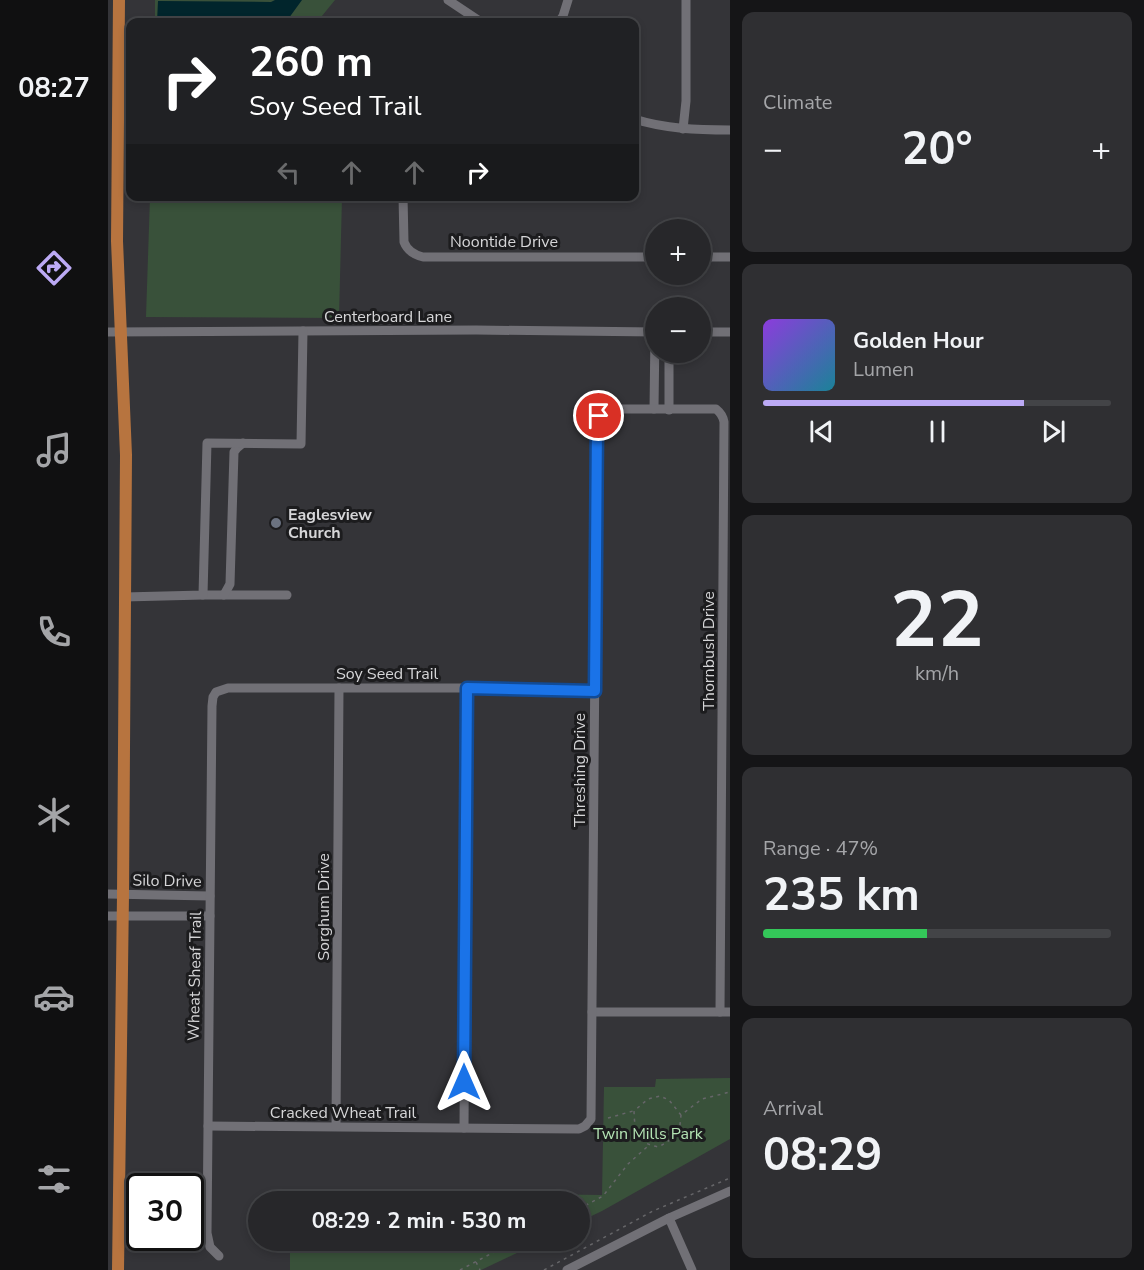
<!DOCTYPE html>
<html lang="en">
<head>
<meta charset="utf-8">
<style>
  :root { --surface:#27272a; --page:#2f2f32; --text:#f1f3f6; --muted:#a4a5a8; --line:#434447; --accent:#bcaaf5 }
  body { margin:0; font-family:"Nunito Sans",sans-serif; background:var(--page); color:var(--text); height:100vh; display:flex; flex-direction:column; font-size:22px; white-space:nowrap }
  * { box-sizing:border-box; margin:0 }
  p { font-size:20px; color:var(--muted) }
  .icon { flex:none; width:33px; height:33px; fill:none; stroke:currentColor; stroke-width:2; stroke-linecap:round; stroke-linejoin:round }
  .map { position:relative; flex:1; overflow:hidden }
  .side { display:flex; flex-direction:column; gap:12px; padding:12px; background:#151517; width:414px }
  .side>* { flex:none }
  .banner { position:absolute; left:18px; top:18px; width:513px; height:183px; border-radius:12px; box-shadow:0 3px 9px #0003,0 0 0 2px var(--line); background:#202124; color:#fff; overflow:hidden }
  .tools { position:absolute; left:537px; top:219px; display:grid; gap:12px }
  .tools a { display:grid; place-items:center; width:66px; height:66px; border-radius:50%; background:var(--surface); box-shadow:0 3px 9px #0003,0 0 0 2px var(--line); font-size:30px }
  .speed { position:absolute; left:18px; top:1173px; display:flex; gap:12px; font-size:30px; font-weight:700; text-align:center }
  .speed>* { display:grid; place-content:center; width:78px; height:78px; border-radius:50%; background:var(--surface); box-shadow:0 3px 9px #0003,0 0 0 2px var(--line); line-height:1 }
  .speed .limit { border:3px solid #111; border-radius:9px; background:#fff; color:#111 }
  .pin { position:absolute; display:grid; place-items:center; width:51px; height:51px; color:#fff; margin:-26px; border:3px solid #fff; border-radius:50%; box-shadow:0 2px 6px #0007 }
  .me { position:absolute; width:66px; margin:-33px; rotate:0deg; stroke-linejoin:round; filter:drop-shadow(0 0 4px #0008) }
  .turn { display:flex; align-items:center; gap:21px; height:126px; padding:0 24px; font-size:27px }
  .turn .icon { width:78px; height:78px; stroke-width:2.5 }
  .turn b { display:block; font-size:42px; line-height:51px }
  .lanes { display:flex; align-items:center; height:57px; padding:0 24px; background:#0003; justify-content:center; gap:30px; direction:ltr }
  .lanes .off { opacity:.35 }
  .big { font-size:45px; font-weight:700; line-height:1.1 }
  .side .tile { flex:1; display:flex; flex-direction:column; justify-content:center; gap:9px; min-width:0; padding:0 21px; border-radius:12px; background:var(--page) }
  .side .dial { align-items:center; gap:0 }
  .dial b { font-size:78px; line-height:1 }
  .song { display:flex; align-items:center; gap:18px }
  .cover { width:72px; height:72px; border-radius:9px; background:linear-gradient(135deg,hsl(270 70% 55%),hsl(190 70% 35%)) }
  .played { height:6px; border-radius:3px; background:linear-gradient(90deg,var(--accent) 75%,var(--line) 75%) }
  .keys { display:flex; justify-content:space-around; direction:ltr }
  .heat { display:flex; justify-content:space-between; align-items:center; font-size:33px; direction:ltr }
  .charge { height:9px; border-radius:4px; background:linear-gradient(90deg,#34c759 47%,var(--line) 0) }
  .trip { position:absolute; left:140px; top:1191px; width:342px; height:60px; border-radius:30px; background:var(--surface); box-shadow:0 3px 9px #0003,0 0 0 2px var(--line); font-weight:700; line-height:60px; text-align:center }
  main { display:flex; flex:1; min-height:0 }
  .menu { display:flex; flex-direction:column; width:108px; justify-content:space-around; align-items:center; background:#101011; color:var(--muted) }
  .menu .icon { width:42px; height:42px }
  .menu .selected { color:var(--accent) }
  .menu b { font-size:27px; color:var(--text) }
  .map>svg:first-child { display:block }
</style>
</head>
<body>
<main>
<nav class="menu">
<b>08:27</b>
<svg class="icon selected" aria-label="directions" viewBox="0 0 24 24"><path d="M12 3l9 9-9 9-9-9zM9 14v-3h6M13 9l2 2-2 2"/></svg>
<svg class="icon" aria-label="music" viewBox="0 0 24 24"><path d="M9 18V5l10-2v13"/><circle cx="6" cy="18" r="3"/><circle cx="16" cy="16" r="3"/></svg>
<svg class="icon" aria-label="phone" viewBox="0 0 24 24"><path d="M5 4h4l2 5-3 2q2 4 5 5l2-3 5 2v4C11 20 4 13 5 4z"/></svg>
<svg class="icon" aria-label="climate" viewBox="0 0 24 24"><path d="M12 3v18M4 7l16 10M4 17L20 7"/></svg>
<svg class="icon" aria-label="car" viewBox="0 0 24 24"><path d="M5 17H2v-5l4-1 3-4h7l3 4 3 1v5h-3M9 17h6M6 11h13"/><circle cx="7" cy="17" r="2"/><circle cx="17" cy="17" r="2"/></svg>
<svg class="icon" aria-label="filters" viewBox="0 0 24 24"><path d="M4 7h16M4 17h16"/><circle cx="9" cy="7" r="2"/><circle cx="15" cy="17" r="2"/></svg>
</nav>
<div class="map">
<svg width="622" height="1270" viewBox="0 0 622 1270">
  <rect width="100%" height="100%" fill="#343438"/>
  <!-- green -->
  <g fill="#39513a">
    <path d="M47,0H227L209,22H47Z"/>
    <path d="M42,197H234L231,318L38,317Z"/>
    <path d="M622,1078V1139L494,1211L471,1222V1202L182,1201L191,1191L494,1195L496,1087H547L548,1079Z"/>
    <path d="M182,1241V1240L434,1241L373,1270H182Z"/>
  </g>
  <!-- water -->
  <path fill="#01252c" d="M167,0H194L178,22H49L50,1L163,2Z"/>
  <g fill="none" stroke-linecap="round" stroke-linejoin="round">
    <!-- path -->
    <g stroke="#666669" stroke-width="1.5" stroke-dasharray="3 4.5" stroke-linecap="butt">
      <path d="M573,1115L561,1100L552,1096L540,1099L526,1111C527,1132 527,1143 551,1147L571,1134L573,1115L594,1099L622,1092"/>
      <path d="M500,1118L525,1111"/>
      <path d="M471,1209L495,1196L520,1164L540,1146"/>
      <path d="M368,1262L372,1270"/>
      <path d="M352,1270L409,1240"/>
      <path d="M436,1270L545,1211L622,1178"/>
    </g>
    <!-- minor -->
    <g stroke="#717076" stroke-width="9">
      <path d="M340,0L373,22"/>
      <path d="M451,22L455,16L460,0"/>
      <path d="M526,119C558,129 589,130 622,130"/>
      <path d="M575,129L578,101V0"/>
      <path d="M295,196L296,242C299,250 307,255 315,257H548"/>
      <path d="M592,257H622"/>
      <path d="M0,332L368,330L548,332"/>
      <path d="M592,332H622"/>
      <path d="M546,409L547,332"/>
      <path d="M561,410V352"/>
      <path d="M95,595H179"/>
      <path d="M116,595L122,584L126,452L129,448L135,443"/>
      <path d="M16,597L95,595L99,443L193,444L195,331"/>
      <path d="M0,894L102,896"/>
      <path d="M0,916H102"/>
      <path d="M484,1012H622"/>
      <path d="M100,1126L471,1129L477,1126L483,1119L489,423L494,413L500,409H608C613,413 615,416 616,422L612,1012"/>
      <path d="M228,1126L231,688"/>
      <path d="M356,1128L359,688"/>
      <path d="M561,1218L584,1270"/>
      <path d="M111,1256L102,1247L99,1233L104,706L105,697L108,692L120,688H359L487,691"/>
      <path d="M459,1270L561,1218L622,1191"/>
    </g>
    <!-- major -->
    <path stroke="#b7743f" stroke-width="12" d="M10,1270L15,895L18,455L9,241L11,0"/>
  </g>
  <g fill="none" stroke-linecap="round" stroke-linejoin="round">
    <!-- route casing -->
    <g stroke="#114b97" stroke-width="15">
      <path id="route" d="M356,1082L359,688L487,691L489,423L491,416"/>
    </g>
    <!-- route -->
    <use href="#route" stroke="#1a73e8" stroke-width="10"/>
  </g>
  <!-- markers -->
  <circle fill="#6b7280" stroke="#1c1c1e" stroke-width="2" cx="168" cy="523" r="6"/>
  <g text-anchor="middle" stroke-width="6" stroke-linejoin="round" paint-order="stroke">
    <!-- street labels -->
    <g font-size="16" fill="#d6d6d8" stroke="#1c1c1e">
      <text x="396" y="247">Noontide Drive</text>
      <text x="280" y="322">Centerboard Lane</text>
      <text transform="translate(600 651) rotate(-90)" y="6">Thornbush Drive</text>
      <text x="279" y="679">Soy Seed Trail</text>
      <text transform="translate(471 770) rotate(-90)" y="6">Threshing Drive</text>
      <text transform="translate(59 880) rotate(1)" y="6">Silo Drive</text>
      <text transform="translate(215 907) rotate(-90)" y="6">Sorghum Drive</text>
      <text transform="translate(86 976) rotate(-89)" y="6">Wheat Sheaf Trail</text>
      <text x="235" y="1118">Cracked Wheat Trail</text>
    </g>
    <!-- poi labels -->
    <g font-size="16" font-weight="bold" fill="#d6d6d8" stroke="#1c1c1e" text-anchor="start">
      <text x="180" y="520">Eaglesview<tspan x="180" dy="18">Church</tspan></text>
    </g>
    <!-- park labels -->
    <g font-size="16" fill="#b4e4b4" stroke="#1c1c1e">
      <text x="540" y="1139">Twin Mills Park</text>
    </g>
  </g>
</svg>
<div class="tools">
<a>+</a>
<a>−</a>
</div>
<div class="speed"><div class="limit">30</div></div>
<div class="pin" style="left:491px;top:416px;background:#d93025"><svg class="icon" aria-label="arrive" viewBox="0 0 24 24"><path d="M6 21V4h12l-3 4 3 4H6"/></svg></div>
<svg class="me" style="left:356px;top:1082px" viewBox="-20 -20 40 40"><path d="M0-17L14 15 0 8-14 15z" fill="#1a73e8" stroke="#fff" stroke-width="4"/></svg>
<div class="trip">08:29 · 2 min · 530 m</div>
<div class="banner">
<div class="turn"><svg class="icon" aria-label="right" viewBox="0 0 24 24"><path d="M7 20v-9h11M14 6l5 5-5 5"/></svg><div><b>260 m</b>Soy Seed Trail</div></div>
<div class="lanes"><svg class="icon off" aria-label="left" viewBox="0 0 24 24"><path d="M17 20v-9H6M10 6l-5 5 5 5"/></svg><svg class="icon off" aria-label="ahead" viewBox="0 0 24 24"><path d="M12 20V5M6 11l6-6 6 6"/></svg><svg class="icon off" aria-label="ahead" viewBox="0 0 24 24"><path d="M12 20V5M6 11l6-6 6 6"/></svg><svg class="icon" aria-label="right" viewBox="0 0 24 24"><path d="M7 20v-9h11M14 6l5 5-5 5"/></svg></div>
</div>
</div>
<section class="side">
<div class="tile"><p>Climate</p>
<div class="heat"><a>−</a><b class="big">20°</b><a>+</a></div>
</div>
<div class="tile">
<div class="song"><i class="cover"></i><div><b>Golden Hour</b><p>Lumen</p></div></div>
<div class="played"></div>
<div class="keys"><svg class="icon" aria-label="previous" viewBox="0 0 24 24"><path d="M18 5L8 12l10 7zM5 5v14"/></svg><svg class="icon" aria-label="pause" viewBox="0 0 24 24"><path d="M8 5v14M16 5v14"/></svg><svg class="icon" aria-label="next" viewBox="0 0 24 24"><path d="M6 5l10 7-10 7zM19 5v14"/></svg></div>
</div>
<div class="tile dial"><b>22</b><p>km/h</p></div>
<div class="tile"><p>Range · 47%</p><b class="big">235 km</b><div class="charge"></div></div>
<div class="tile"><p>Arrival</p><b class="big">08:29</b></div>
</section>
</main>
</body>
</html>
